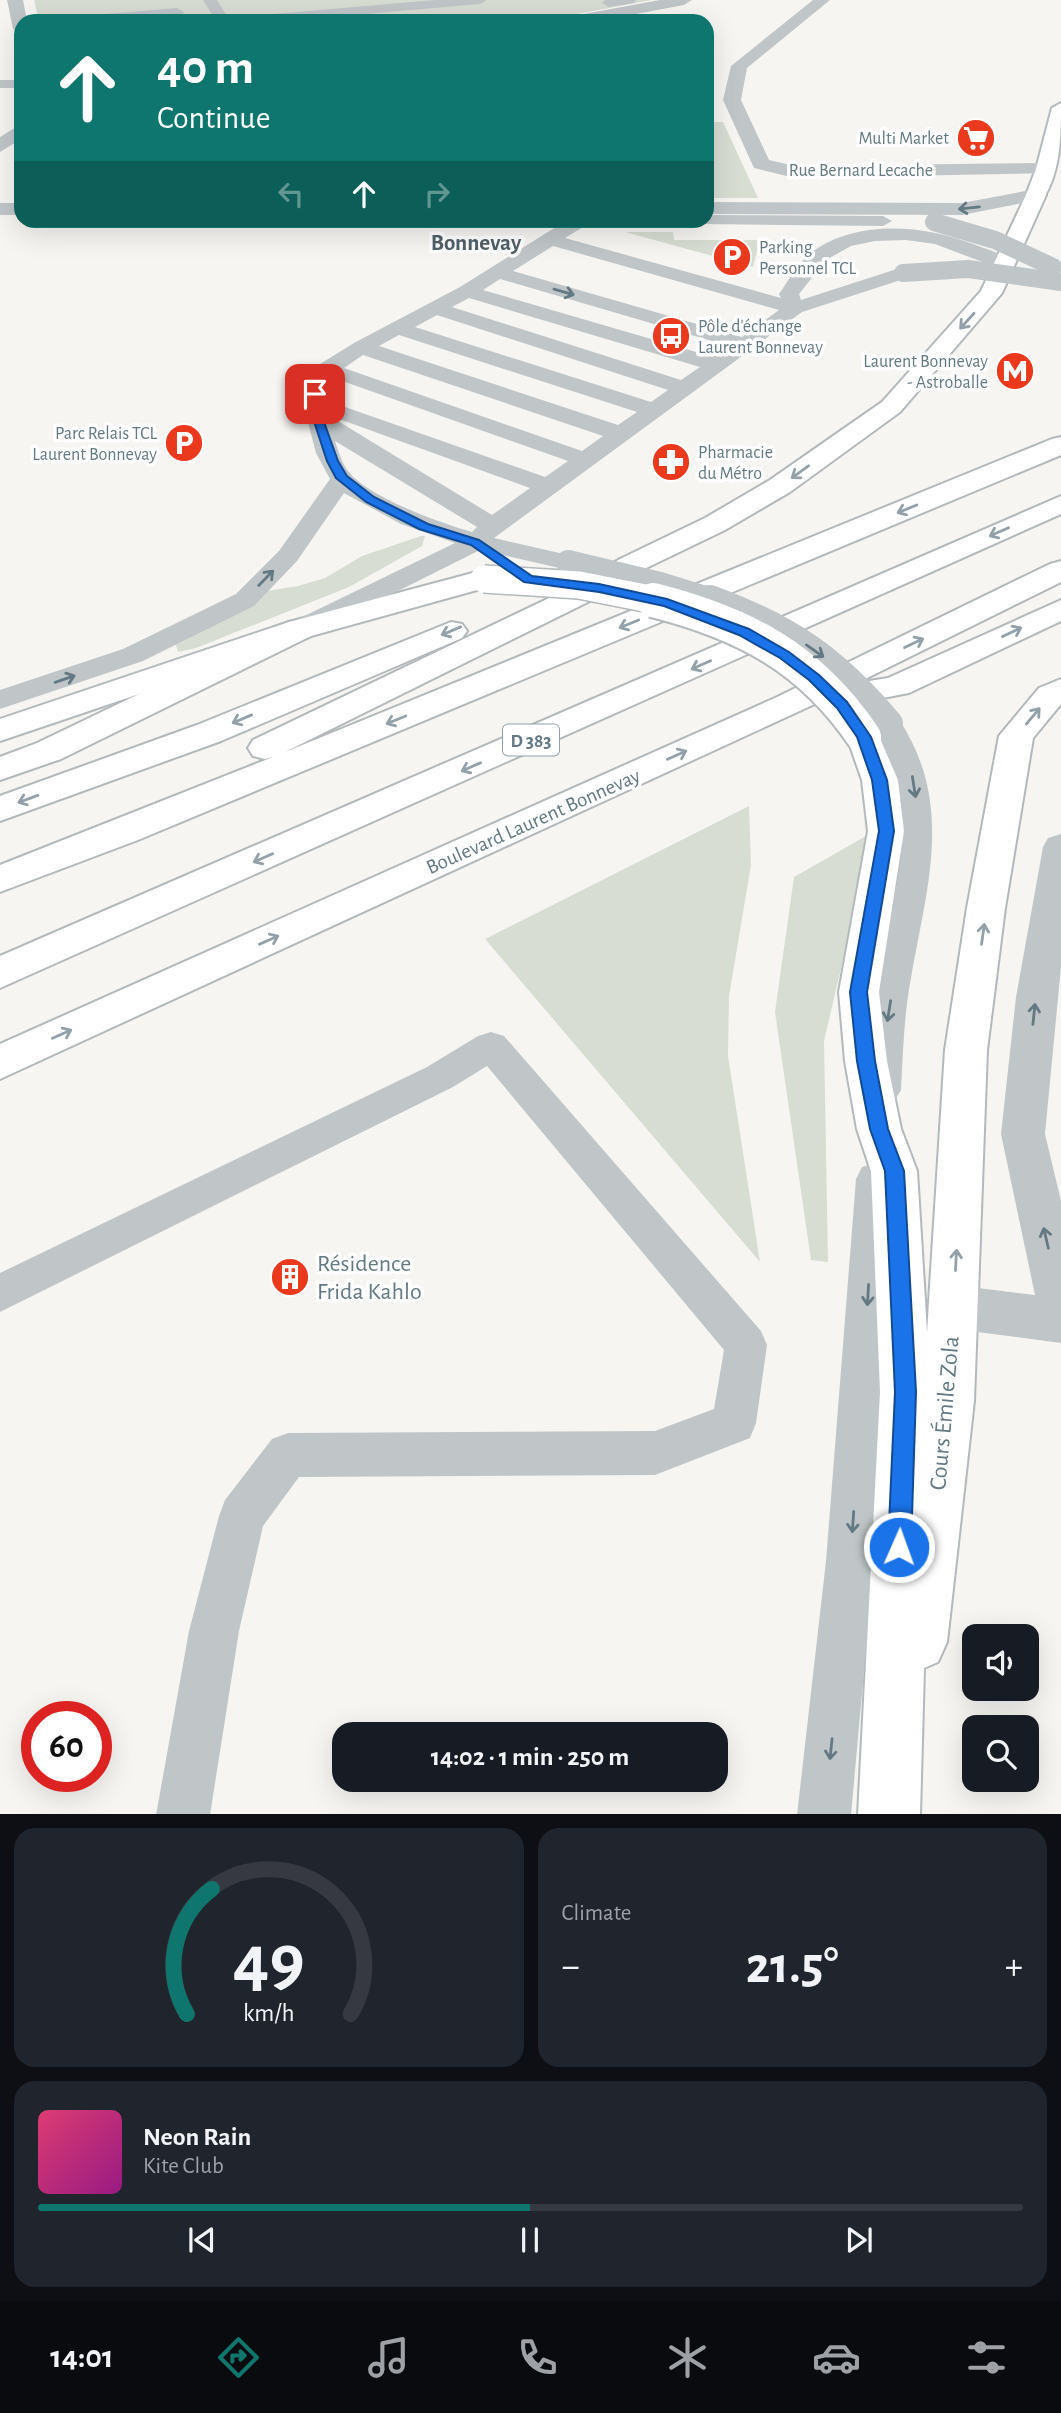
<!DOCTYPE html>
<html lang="en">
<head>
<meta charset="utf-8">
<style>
  :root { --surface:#171b24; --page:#20242c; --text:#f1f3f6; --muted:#9ea1a6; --line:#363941; --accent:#0f766e }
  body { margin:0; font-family:"Alegreya Sans",sans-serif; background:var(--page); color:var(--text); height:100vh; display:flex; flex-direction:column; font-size:26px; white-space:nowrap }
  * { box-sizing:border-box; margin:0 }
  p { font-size:23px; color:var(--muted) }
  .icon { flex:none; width:38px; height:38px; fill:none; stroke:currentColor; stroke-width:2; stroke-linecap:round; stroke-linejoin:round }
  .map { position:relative; height:1814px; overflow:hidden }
  .panel { display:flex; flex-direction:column; gap:14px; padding:14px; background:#0d0f14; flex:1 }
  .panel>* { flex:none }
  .guide { position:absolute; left:14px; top:14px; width:700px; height:214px; border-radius:21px; box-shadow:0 7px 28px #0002; background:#0f766e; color:#fff; overflow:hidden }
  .controls { position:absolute; left:962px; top:1624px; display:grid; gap:14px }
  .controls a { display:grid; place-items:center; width:77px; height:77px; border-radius:14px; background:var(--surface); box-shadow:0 7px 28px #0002; font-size:35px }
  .speed { position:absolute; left:21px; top:1701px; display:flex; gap:14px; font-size:35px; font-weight:700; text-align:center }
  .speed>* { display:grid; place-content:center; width:91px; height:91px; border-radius:50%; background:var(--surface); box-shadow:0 7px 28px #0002; line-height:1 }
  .speed .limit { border:10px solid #d22; background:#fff; color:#111 }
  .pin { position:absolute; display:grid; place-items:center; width:60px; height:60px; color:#fff; margin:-30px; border-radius:14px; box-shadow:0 4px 10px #0006 }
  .me { position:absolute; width:77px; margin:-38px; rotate:2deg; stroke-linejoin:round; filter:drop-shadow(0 0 5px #0008) }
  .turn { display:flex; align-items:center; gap:24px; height:147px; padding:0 28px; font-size:32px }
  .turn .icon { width:91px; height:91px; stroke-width:2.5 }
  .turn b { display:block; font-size:49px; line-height:60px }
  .lanes { display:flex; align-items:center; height:66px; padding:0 28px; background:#0003; justify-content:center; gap:35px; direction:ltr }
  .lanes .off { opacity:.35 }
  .big { font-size:52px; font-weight:700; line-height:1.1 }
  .panel .widget { flex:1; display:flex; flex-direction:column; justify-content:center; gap:10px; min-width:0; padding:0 24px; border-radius:21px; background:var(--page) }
  .panel .dial { align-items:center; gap:0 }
  .dial svg { height:182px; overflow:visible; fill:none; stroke:var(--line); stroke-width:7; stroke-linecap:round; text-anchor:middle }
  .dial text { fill:var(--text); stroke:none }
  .song { display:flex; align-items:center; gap:21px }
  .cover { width:84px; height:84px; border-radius:10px; background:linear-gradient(135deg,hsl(340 70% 55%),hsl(310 70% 35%)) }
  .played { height:7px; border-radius:4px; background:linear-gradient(90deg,var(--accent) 50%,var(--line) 50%) }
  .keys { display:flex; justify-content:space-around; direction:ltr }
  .heat { display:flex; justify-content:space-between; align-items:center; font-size:38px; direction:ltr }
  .panel .tiles { flex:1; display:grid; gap:14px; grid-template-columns:1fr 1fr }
  .widget:last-child { grid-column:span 2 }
  .trip { position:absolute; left:332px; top:1722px; width:396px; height:70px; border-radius:21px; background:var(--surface); box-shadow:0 7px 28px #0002; font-weight:700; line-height:70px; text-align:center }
  .tabs { display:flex; height:112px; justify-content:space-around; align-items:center; background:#090b0e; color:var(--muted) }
  .tabs .icon { width:49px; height:49px }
  .tabs .selected { color:var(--accent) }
  .tabs b { font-size:32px; color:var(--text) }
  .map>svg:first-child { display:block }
</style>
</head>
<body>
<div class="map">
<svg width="1061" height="1815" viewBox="0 0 1061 1815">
  <rect width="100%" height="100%" fill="#f6f5f2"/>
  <!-- green -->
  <g fill="#d7ddd3">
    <path d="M34,0H652L539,21H39Z"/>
    <path d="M707,122H723L758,198H707Z"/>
    <path d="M625,232H673L674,240H760L753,267Z"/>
    <path d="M421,536H425L422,546L349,587L196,648L178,652L176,645L237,613L267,591L298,586L325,578L362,556Z"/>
    <path d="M749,806L751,865L729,996L728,1056L760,1262L485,939Z"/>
    <path d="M873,832L824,1041L828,1262L811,1260L775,1012L794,877Z"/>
  </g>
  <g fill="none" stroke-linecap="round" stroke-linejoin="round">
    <!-- secondary casing -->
    <g stroke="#b3babd" stroke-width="4">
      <path id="secondary" d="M1061,103C1061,135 1061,171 1043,199H1029L1026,195L1036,169L1052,108Z"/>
    </g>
    <!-- primary casing -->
    <g stroke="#b4b9bc" stroke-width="4">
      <g id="primary">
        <path d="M484,570L495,573L499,579L495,585L311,636L0,741V719L289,622Z"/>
        <path d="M864,726L876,729L898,780L904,831L879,992L887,1061L901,1129L917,1171L927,1333L945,1050L951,1038L966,1034L981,1038L987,1050L974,1401L947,1642L938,1662L924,1668L920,1815H858L880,1392L871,1171L857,1129L845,1061L839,992L868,831L862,780L847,737L852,729Z"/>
      </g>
    </g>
    <!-- trunk casing -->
    <g stroke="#b3b8bb" stroke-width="4">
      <g id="trunk">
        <path d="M1036,189L1043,191L1046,195L1002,293L900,412L790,492L725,530L640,571L590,601L285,752L1052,439L1061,437V455L138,840L0,892V865L273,757L265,759L253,756L248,748L253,740L568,589L620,559L705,518L770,480L882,402L981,291L1026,195L1029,191Z"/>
        <path d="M1061,496V514L0,988V956Z"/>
        <path d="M1061,561V582L857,683L888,678L1061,600V621L909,693L830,708L817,703L0,1079V1044L775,698L1050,564Z"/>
        <path d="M300,620L311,622L316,629L311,636L61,759L0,780V757L37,743L289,622Z"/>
        <path d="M451,622L462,624L467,631L462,638L221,741L0,821V796L197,725Z"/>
        <path d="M1061,679V704L1033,738L1005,908L987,1050L981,1062L966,1066L951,1062L945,1050L967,908L999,736L1039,688Z"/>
      </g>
    </g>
    <!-- service -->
    <g fill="#c0c6c8" fill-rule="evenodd">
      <path d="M203,0H217L230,21H216Z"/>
      <path d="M435,0H487L480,4L285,21H232L239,17Z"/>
      <path d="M605,0H636L634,3L609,7L602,3Z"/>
      <path d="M177,8L184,12L182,15L118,21L87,19L94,15Z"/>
      <rect x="0" y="80" width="21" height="8"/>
      <path d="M707,215L883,216L892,221L883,226L701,224L698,220H707Z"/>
      <path d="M567,220H629L620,225L583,227L565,238L781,298L779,294C789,280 798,262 812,252C857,219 924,225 973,244C985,249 1007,254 1015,265L1006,271L935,244L906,240L875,241L851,246L826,260L799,294L801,300L903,267L913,273L910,277L802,312L494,538L577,557L581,562L577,567L568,570L480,550L314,633L304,635L294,633L290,627L294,621L455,543L401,524L344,493L297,561L254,606L143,661L0,709V690L123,649L236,594L279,551L330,479L316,453L303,403L304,394L320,364L354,343L460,287ZM553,246L779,310L742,337L513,271ZM500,279L729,346L713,357L483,290ZM469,298L700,367L681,380L452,307ZM437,315L668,390L651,402L415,327ZM399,335L637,412L618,425L379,346ZM363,355L603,436L582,451L344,368ZM334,378L568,461L545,477L325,400ZM328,415L530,488L492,515ZM335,441L477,527L472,532C440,523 368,497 348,471C342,463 338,451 335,441Z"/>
      <path d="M888,715L898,718C955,803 927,886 911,978C904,1015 903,1052 901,1090L895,1100L882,1105L869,1100L863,1090C867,1052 869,1016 876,978C887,920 909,860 900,799C896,772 885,748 873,724L878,718Z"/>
      <path d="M491,1032L504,1036L761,1331L767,1345L756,1423L750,1438L655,1475L299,1477L263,1526L239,1631L210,1815H156L189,1631L219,1516L225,1500L272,1439L288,1433L655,1431L714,1409L724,1350L487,1066L453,1087L0,1312V1273L427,1067L478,1036Z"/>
      <path d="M876,1163L890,1167L896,1179L874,1561L851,1815H797L826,1561L856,1179L862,1167Z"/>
    </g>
    <!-- minor -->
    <g fill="#c0c6c8" fill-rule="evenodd">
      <path d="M7,0H23L27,21H21V34L13,29Z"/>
      <path d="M660,0H692L684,5L598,21H565L573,16Z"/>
      <path d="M813,0H830L747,68L741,100L769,160L795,166L1046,163L1053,165L1056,169L1053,173L795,178L754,168L723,100L731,66Z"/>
      <path d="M21,124V139L0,152V137Z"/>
      <path d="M1036,189L1043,191L1046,195L1043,199L962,215L707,214V202L962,203Z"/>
      <rect x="0" y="203" width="21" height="12"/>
      <path d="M1061,834V967L1045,1134L1061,1201V1343L954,1329L937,1322L930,1307L937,1292L954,1285L1035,1295L1001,1134L1016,997L1043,847L1048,838Z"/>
    </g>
    <!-- secondary -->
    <use href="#secondary" fill="#fff" fill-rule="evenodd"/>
    <!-- primary -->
    <use href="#primary" fill="#fff" fill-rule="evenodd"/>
    <!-- trunk -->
    <use href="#trunk" fill="#fff" fill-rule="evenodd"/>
    <!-- primary-bridge-far1 casing -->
    <g stroke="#b4b9bc" stroke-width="30" stroke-linecap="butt">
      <path id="primary-bridge-far1" d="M484,579L579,585L660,601"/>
    </g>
    <!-- primary-bridge casing -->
    <g stroke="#b4b9bc" stroke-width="38" stroke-linecap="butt">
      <path id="primary-bridge" d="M653,600C744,623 811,658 864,737"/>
    </g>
    <!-- service-bridge-far2 -->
    <g stroke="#c0c6c8" stroke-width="18">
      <path d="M934,222L995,240L1053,267"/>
      <path d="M903,273L968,269L1061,282"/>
    </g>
    <!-- service-bridge-far1 -->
    <path stroke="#c0c6c8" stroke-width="24" d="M568,562L660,584L715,601"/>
    <!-- service-bridge -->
    <path stroke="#c0c6c8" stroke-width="30" d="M710,600C789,629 834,660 888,724"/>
    <!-- primary-bridge-far1 -->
    <use href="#primary-bridge-far1" stroke="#fff" stroke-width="27"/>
    <!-- primary-bridge -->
    <use href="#primary-bridge" stroke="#fff" stroke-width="34"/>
  </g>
  <!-- one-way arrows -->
  <defs><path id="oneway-shaft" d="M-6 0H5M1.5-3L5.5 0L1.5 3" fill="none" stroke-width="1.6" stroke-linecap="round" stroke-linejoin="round" transform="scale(1.75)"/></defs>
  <g stroke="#637984">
    <use href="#oneway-shaft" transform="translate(969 208) rotate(174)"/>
    <use href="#oneway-shaft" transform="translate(564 292) rotate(16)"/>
    <use href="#oneway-shaft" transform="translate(266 578) rotate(-46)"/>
    <use href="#oneway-shaft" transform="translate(815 651) rotate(35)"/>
    <use href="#oneway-shaft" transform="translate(65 679) rotate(-19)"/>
    <use href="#oneway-shaft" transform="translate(914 787) rotate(81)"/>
    <use href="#oneway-shaft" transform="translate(889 1011) rotate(99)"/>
    <use href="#oneway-shaft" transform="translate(1034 1014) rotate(-84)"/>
    <use href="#oneway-shaft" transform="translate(1046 1238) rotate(-103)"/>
    <use href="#oneway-shaft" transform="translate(868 1295) rotate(93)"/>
    <use href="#oneway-shaft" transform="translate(853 1522) rotate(94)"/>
    <use href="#oneway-shaft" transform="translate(831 1749) rotate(96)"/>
  </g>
  <g stroke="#92a1a9">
    <use href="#oneway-shaft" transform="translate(967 321) rotate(132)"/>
    <use href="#oneway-shaft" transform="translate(800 472) rotate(144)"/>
    <use href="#oneway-shaft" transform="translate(907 509) rotate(158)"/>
    <use href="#oneway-shaft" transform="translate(999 532) rotate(156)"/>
    <use href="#oneway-shaft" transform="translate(629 624) rotate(158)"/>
    <use href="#oneway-shaft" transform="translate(451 631) rotate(157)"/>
    <use href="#oneway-shaft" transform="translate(1012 632) rotate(-25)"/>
    <use href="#oneway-shaft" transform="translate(914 643) rotate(-26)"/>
    <use href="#oneway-shaft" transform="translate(701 665) rotate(156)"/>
    <use href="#oneway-shaft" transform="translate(1033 716) rotate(-50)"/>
    <use href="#oneway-shaft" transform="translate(242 719) rotate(157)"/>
    <use href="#oneway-shaft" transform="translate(396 720) rotate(158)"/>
    <use href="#oneway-shaft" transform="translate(677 755) rotate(-24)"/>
    <use href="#oneway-shaft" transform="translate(471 767) rotate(156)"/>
    <use href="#oneway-shaft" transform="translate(28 799) rotate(160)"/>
    <use href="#oneway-shaft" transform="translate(263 858) rotate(156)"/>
    <use href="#oneway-shaft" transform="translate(983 934) rotate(-82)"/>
    <use href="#oneway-shaft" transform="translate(269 940) rotate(-24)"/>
    <use href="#oneway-shaft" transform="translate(62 1034) rotate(-24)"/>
    <use href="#oneway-shaft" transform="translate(956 1260) rotate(-87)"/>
  </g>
  <!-- route -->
  <path fill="#1a73e8" stroke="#114b97" stroke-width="2" d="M315,391L320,394L319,403L324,422L338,461L347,476L374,497L428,524L479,540L532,576L599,584L667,599L749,629L789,652L819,675L847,702L871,737L887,780L894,831L867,992L875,1061L888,1129L904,1171L916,1392L911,1547L907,1555L899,1559L891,1555L888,1547L895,1392L885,1171L870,1129L857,1061L850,992L879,831L872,780L857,737L837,708L809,680L780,658L739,635L664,606L599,592L524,582L471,545L419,529L366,502L336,478L327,461L308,403L310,394Z"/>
  <!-- icons -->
  <defs>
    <g id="supermarket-disc" transform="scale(2.0125)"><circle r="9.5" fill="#eb391d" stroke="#fff"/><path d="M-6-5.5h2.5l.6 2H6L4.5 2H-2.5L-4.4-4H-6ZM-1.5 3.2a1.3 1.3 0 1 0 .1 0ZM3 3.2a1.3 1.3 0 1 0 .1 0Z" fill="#fff"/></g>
    <g id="parking-disc" transform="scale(2.0125)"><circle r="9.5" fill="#eb391d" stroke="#fff"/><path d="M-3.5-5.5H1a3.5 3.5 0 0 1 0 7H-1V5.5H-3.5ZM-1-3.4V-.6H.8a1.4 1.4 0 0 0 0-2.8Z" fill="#fff"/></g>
    <g id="bus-disc" transform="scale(2.0125)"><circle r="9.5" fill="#eb391d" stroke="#fff"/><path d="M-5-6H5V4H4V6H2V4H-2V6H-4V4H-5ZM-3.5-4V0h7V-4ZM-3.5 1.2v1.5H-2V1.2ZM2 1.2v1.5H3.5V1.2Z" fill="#fff"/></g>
    <g id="metro-disc" transform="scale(2.0125)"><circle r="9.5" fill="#eb391d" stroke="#fff"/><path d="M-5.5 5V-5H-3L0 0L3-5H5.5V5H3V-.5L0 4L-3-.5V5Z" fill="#fff"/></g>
    <g id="pharmacy-disc" transform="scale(2.0125)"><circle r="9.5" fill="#eb391d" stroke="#fff"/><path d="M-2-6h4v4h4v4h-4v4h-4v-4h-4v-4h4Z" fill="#fff"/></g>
    <g id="building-disc" transform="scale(2.0125)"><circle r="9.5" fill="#eb391d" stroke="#fff"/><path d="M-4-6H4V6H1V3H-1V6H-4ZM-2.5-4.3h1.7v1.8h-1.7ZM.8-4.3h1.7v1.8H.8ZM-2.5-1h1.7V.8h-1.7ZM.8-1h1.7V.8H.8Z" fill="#fff"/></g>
  </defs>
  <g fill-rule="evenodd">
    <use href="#supermarket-disc" x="976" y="138"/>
    <use href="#parking-disc" x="732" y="257"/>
    <use href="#bus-disc" x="671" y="336"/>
    <use href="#metro-disc" x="1015" y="371"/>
    <use href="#parking-disc" x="184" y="443"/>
    <use href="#pharmacy-disc" x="671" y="462"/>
    <use href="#building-disc" x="290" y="1277"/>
  </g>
  <g text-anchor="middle" stroke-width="7" stroke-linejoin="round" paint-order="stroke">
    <!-- far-poi labels -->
    <g font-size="18" fill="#637984" stroke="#fff" text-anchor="end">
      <text x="949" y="144">Multi Market</text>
      <text x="759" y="253" text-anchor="start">Parking<tspan x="759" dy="21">Personnel TCL</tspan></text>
      <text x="698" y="332" text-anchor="start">Pôle d'échange<tspan x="698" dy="21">Laurent Bonnevay</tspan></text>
      <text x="988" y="367">Laurent Bonnevay<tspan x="988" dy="21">- Astroballe</tspan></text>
      <text x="157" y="439">Parc Relais TCL<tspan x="157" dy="21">Laurent Bonnevay</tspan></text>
      <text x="698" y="458" text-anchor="start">Pharmacie<tspan x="698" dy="21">du Métro</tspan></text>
    </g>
    <!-- far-street labels -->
    <g font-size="18" fill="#637984" stroke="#fff">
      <text x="861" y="176">Rue Bernard Lecache</text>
    </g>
    <!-- shield labels -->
    <rect fill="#fff" stroke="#92a1a9" stroke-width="2" x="503" y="724.5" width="56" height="31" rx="5"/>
    <g font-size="19" font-weight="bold" fill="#637984">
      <text x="531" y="747">D 383</text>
    </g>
    <!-- street labels -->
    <g font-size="21" fill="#637984" stroke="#fff">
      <text transform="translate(533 821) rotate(-24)" y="7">Boulevard Laurent Bonnevay</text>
    </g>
    <!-- far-district labels -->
    <g font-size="23" font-weight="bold" fill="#516169" stroke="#fff">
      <text x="476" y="250">Bonnevay</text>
    </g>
    <!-- near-poi labels -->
    <g font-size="24" fill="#637984" stroke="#fff" text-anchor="start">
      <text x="317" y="1271">Résidence<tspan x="317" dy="28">Frida Kahlo</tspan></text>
    </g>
    <!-- near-street labels -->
    <g font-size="24" fill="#637984" stroke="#fff">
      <text transform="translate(944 1413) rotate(-85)" y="8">Cours Émile Zola</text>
    </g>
  </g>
</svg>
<div class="controls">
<a><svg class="icon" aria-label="sound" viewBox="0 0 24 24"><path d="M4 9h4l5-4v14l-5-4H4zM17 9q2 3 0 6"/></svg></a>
<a><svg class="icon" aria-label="search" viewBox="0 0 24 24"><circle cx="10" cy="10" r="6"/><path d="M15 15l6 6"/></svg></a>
</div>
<div class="speed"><div class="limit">60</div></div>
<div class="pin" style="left:315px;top:394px;background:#d93025"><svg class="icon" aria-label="arrive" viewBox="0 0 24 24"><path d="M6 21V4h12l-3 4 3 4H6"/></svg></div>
<svg class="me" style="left:899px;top:1547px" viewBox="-20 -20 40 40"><circle r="17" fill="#1a73e8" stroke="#fff" stroke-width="3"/><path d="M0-11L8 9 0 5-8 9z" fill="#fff"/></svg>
<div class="trip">14:02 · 1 min · 250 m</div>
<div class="guide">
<div class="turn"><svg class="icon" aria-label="ahead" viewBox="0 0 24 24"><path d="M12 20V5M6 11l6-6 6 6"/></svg><div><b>40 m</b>Continue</div></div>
<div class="lanes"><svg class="icon off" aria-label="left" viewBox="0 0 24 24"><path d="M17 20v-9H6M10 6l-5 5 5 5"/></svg><svg class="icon" aria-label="ahead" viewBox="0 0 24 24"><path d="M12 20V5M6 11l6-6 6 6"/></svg><svg class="icon off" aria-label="right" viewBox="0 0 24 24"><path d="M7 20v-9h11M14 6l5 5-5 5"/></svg></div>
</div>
</div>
<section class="panel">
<div class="tiles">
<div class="widget dial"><svg viewBox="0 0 100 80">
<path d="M14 69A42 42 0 1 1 86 69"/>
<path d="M14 69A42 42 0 0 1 25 14" stroke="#0f766e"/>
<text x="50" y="56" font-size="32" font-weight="700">49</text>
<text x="50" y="72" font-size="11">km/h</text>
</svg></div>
<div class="widget"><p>Climate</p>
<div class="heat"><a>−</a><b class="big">21.5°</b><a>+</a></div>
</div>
<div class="widget">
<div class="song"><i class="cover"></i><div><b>Neon Rain</b><p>Kite Club</p></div></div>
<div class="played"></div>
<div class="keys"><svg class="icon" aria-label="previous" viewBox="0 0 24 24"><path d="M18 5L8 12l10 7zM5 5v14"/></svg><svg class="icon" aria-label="pause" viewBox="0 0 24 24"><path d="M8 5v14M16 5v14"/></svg><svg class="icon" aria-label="next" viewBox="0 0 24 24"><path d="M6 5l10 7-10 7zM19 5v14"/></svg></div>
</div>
</div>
</section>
<nav class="tabs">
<b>14:01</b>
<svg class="icon selected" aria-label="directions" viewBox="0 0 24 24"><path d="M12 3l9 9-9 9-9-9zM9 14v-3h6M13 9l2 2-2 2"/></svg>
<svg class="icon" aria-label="music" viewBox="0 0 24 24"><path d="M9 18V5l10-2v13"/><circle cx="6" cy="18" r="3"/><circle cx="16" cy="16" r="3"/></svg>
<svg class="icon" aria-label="phone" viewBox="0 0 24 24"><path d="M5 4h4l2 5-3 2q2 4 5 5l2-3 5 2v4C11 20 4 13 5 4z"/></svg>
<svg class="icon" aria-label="climate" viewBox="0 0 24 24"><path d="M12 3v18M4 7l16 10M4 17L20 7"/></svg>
<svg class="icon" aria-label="car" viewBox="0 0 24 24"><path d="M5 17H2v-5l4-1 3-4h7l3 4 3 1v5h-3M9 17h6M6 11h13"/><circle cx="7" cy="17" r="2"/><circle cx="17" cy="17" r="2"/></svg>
<svg class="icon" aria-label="filters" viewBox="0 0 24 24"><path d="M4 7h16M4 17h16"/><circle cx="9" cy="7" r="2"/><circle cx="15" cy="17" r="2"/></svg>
</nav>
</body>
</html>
